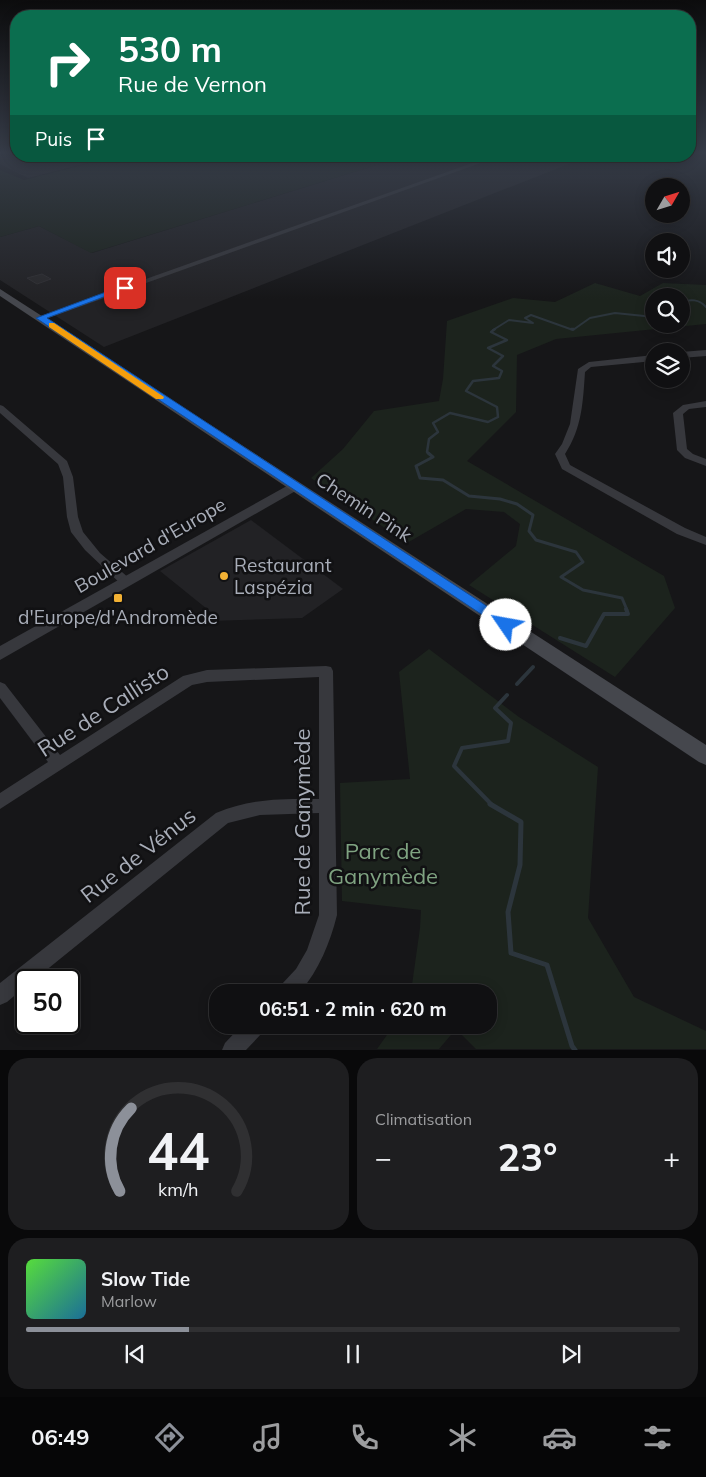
<!DOCTYPE html>
<html lang="fr">
<head>
<meta charset="utf-8">
<style>
  :root { --surface:#101012; --page:#1e1e20; --text:#f1f3f6; --muted:#9c9d9f; --line:#303032; --accent:#8c9099 }
  body { margin:0; font-family:Mulish,sans-serif; background:var(--page); color:var(--text); height:100vh; display:flex; flex-direction:column; font-size:19px; white-space:nowrap }
  * { box-sizing:border-box; margin:0 }
  p { font-size:16px; color:var(--muted) }
  .icon { flex:none; width:28px; height:28px; fill:none; stroke:currentColor; stroke-width:2; stroke-linecap:round; stroke-linejoin:round }
  .map { position:relative; height:1050px; overflow:hidden }
  .sheet { display:flex; flex-direction:column; gap:8px; padding:8px; background:#09090a; flex:1 }
  .sheet>* { flex:none }
  .banner { position:absolute; left:10px; top:10px; width:686px; height:152px; border-radius:20px; box-shadow:0 2px 12px #0003,0 0 0 1px var(--line); background:#0b6e4f; color:#fff; overflow:hidden }
  .needle { width:32px; rotate:51deg }
  .controls { position:absolute; left:645px; top:178px; display:grid; gap:10px }
  .controls a { display:grid; place-items:center; width:45px; height:45px; border-radius:50%; background:var(--surface); box-shadow:0 2px 12px #0003,0 0 0 1px var(--line); font-size:25px }
  .speed { position:absolute; left:15px; top:969px; display:flex; gap:10px; font-size:25px; font-weight:700; text-align:center }
  .speed>* { display:grid; place-content:center; width:65px; height:65px; border-radius:50%; background:var(--surface); box-shadow:0 2px 12px #0003,0 0 0 1px var(--line); line-height:1 }
  .speed .limit { border:2px solid #111; border-radius:8px; background:#fff; color:#111 }
  .pin { position:absolute; display:grid; place-items:center; width:42px; height:42px; color:#fff; margin:-21px; border-radius:10px; box-shadow:0 2px 8px #0006 }
  .me { position:absolute; width:55px; margin:-28px; rotate:303deg; stroke-linejoin:round; filter:drop-shadow(0 0 4px #0008) }
  .turn { display:flex; align-items:center; gap:18px; height:105px; padding:0 25px; font-size:22px }
  .turn .icon { width:65px; height:65px; stroke-width:2.5 }
  .turn b { display:block; font-size:35px; line-height:42px }
  .then { display:flex; align-items:center; height:48px; padding:0 25px; background:#0003; gap:10px; font-size:19px }
  .big { font-size:38px; font-weight:700; line-height:1.1 }
  .sheet .widget { flex:1; display:flex; flex-direction:column; justify-content:center; gap:8px; min-width:0; padding:0 18px; border-radius:20px; background:var(--page) }
  .sheet .dial { align-items:center; gap:0 }
  .dial svg { height:130px; overflow:visible; fill:none; stroke:var(--line); stroke-width:7; stroke-linecap:round; text-anchor:middle }
  .dial text { fill:var(--text); stroke:none }
  .song { display:flex; align-items:center; gap:15px }
  .cover { width:60px; height:60px; border-radius:8px; background:linear-gradient(135deg,hsl(110 70% 55%),hsl(200 70% 35%)) }
  .played { height:5px; border-radius:2px; background:linear-gradient(90deg,var(--accent) 25%,var(--line) 25%) }
  .keys { display:flex; justify-content:space-around; direction:ltr }
  .heat { display:flex; justify-content:space-between; align-items:center; font-size:28px; direction:ltr }
  .sheet .tiles { flex:1; display:grid; gap:8px; grid-template-columns:1fr 1fr }
  .widget:last-child { grid-column:span 2 }
  .trip { position:absolute; left:209px; top:984px; width:288px; height:50px; border-radius:20px; background:var(--surface); box-shadow:0 2px 12px #0003,0 0 0 1px var(--line); font-weight:700; line-height:50px; text-align:center }
  .tabs { display:flex; height:80px; justify-content:space-around; align-items:center; background:#060607; color:var(--muted) }
  .tabs .icon { width:35px; height:35px }
  .tabs .selected { color:var(--accent) }
  .tabs b { font-size:22px; color:var(--text) }
  .map>svg:first-child { display:block }
</style>
</head>
<body>
<div class="map">
<svg width="706" height="1050" viewBox="0 0 706 1050">
  <rect width="100%" height="100%" fill="#161618"/>
  <!-- built -->
  <g fill="#222225">
    <path d="M0,152H16V156L111,157L28,178L0,164Z"/>
    <path d="M406,156H589L104,347L0,280V237L39,226L92,253Z"/>
    <path d="M251,520L343,589L302,618L210,621L212,613L160,571Z"/>
  </g>
  <!-- green -->
  <g fill="#1c231d" fill-rule="evenodd">
    <path d="M118,156H406L91,253L39,226L0,237V170L24,180Z"/>
    <path d="M595,283L640,296L663,283L706,285V324L556,339L517,355L516,412L467,461L664,576L675,608L615,677L469,585L516,546L520,524L504,512L466,509L407,543L311,478L343,449L374,411L439,401L443,379L447,321L513,298L555,302ZM681,296V324H654V296Z"/>
    <path d="M429,649L519,717L598,767L588,918L634,997L706,1031V1049H476L456,1029L439,1049H377L394,1025H488V992H411L420,928L421,910L342,901L340,783L410,779L399,672Z"/>
  </g>
  <g fill="none" stroke-linecap="round" stroke-linejoin="round">
    <!-- stream-far4 -->
    <g stroke="#2c353c" stroke-width="2">
      <path d="M702,152H706"/>
      <path d="M681,302C691,299 699,299 706,307"/>
      <path d="M681,304L685,308L681,309"/>
      <path d="M493,330L509,320L533,323L525,318L531,315L573,330L590,318L615,313L654,317"/>
    </g>
    <!-- stream-far3 -->
    <g stroke="#2c353c" stroke-width="2.5">
      <path d="M571,329H574"/>
      <path d="M430,454L427,452L429,439L438,432L433,423L450,413L488,422L498,417L497,407L466,391L473,381L499,378L502,371L493,366L503,356L488,348L507,340L491,332L495,329"/>
    </g>
    <!-- stream-far2 -->
    <path stroke="#2c353c" stroke-width="3" d="M428,453L433,457L416,466L420,478L443,480L469,496L500,499L517,504L533,515L529,531L536,540L576,552L583,562L561,577L583,590L622,598L627,610"/>
    <!-- stream-far1 -->
    <g stroke="#2c353c" stroke-width="4">
      <path d="M560,638L586,646L604,614H628L626,609"/>
      <path d="M517,684L533,667"/>
      <path d="M492,805L454,766L462,748L508,741L511,723L495,708L507,695"/>
    </g>
    <!-- stream -->
    <path stroke="#2c353c" stroke-width="5" d="M490,804L521,822L520,865L508,912L511,953L547,965L572,1046L575,1050"/>
  </g>
  <!-- building -->
  <path fill="#29292c" stroke="#303034" d="M42,274L51,279L37,284L27,278Z"/>
  <g fill="none" stroke-linecap="round" stroke-linejoin="round">
    <!-- minor -->
    <g fill="#37383d" fill-rule="evenodd">
      <path d="M492,156H500L43,320L36,318Z"/>
      <path d="M706,350V356L681,358V352Z"/>
      <path d="M654,355V361L591,367L585,372C583,402 582,428 565,454L570,465L685,528L706,537V545L677,534L562,469L555,454L562,444L570,424L578,369L589,362Z"/>
      <path d="M706,401V407L689,409L683,414L687,449L693,454L706,459V466L685,458L677,450L673,413L683,405Z"/>
      <path d="M0,405L3,406L67,461L73,477L78,517L83,532L100,553L130,579L132,582L130,585H122L85,550L71,532L67,517L63,477L58,464L0,413Z"/>
      <path d="M326,666L331,667L333,671L337,915C330,943 319,970 300,992H279L281,985L296,969L307,950L319,915V813L260,815L228,823L34,980H26V986L7,1002L0,1005V983L216,813C252,798 282,799 319,799V677L207,682L192,685L0,809V793L48,762L0,698V682L5,684L60,755L183,676L207,670Z"/>
      <path d="M242,1025H266L263,1032L246,1050H222L225,1043Z"/>
    </g>
    <!-- tertiary -->
    <path fill="#37383d" fill-rule="evenodd" d="M294,482L300,486L299,489L0,660V646Z"/>
    <!-- secondary -->
    <path fill="#45474d" fill-rule="evenodd" d="M0,289L706,745V765L699,762L0,296Z"/>
  </g>
  <!-- sky -->
  <linearGradient id="sky" x2="0" y2="1"><stop stop-color="#0c0c0d"/><stop offset="0.51" stop-color="#363c48"/><stop offset="1" stop-color="#363c48" stop-opacity="0"/></linearGradient>
  <rect width="706" height="299" fill="url(#sky)"/>
  <!-- route -->
  <path fill="#1a73e8" stroke="#114b97" d="M122,286L128,288L47,318L511,622L513,625L511,628H502L36,318Z"/>
  <!-- slow -->
  <path fill="#f59e0b" d="M49,323H54L164,397L163,399H156L49,327Z"/>
  <!-- markers -->
  <g fill="#f2b134" stroke="#111113" stroke-width="2">
    <circle cx="224" cy="576" r="5"/>
    <rect x="113" y="593" width="10" height="10" rx="2.5"/>
  </g>
  <g text-anchor="middle" stroke-width="5" stroke-linejoin="round" paint-order="stroke">
    <!-- street labels -->
    <g font-size="19" fill="#a8adb8" stroke="#111113">
      <text transform="translate(364 507) rotate(33)" y="7">Chemin Pink</text>
      <text transform="translate(150 545) rotate(-30)" y="7">Boulevard d'Europe</text>
    </g>
    <!-- poi labels -->
    <g font-size="19" fill="#a8adb8" stroke="#111113" text-anchor="start">
      <text x="234" y="572">Restaurant<tspan x="234" dy="22">Laspézia</tspan></text>
      <text x="118" y="624" text-anchor="middle">d'Europe/d'Andromède</text>
    </g>
    <!-- near-street labels -->
    <g font-size="22" fill="#a8adb8" stroke="#111113">
      <text transform="translate(103 710) rotate(-33)" y="8">Rue de Callisto</text>
      <text transform="translate(302 822) rotate(-90)" y="8">Rue de Ganymède</text>
      <text transform="translate(138 855) rotate(-38)" y="8">Rue de Vénus</text>
    </g>
    <!-- near-park labels -->
    <g font-size="22" fill="#7fa381" stroke="#111113">
      <text x="383" y="859">Parc de<tspan x="383" dy="25">Ganymède</tspan></text>
    </g>
  </g>
</svg>
<div class="controls">
<a><svg class="needle" viewBox="-14 -14 28 28"><path d="M0-13l5 13h-10z" fill="#e53935"/><path d="M0 13l5-13h-10z" fill="#9c9d9f"/></svg></a>
<a><svg class="icon" aria-label="sound" viewBox="0 0 24 24"><path d="M4 9h4l5-4v14l-5-4H4zM17 9q2 3 0 6"/></svg></a>
<a><svg class="icon" aria-label="search" viewBox="0 0 24 24"><circle cx="10" cy="10" r="6"/><path d="M15 15l6 6"/></svg></a>
<a><svg class="icon" aria-label="layers" viewBox="0 0 24 24"><path d="M12 4l9 5-9 5-9-5zM3 14l9 5 9-5"/></svg></a>
</div>
<div class="speed"><div class="limit">50</div></div>
<div class="pin" style="left:125px;top:288px;background:#d93025"><svg class="icon" aria-label="arrive" viewBox="0 0 24 24"><path d="M6 21V4h12l-3 4 3 4H6"/></svg></div>
<svg class="me" style="left:506px;top:625px" viewBox="-20 -20 40 40"><circle r="19" fill="#fff"/><path d="M0-13L10 11 0 6-10 11z" fill="#1a73e8"/></svg>
<div class="trip">06:51 · 2 min · 620 m</div>
<div class="banner">
<div class="turn"><svg class="icon" aria-label="right" viewBox="0 0 24 24"><path d="M7 20v-9h11M14 6l5 5-5 5"/></svg><div><b>530 m</b>Rue de Vernon</div></div>
<div class="then">Puis<svg class="icon" aria-label="arrive" viewBox="0 0 24 24"><path d="M6 21V4h12l-3 4 3 4H6"/></svg></div>
</div>
</div>
<section class="sheet">
<div class="tiles">
<div class="widget dial"><svg viewBox="0 0 100 80">
<path d="M14 69A42 42 0 1 1 86 69"/>
<path d="M14 69A42 42 0 0 1 21 18" stroke="#8c9099"/>
<text x="50" y="56" font-size="32" font-weight="700">44</text>
<text x="50" y="72" font-size="11">km/h</text>
</svg></div>
<div class="widget"><p>Climatisation</p>
<div class="heat"><a>−</a><b class="big">23°</b><a>+</a></div>
</div>
<div class="widget">
<div class="song"><i class="cover"></i><div><b>Slow Tide</b><p>Marlow</p></div></div>
<div class="played"></div>
<div class="keys"><svg class="icon" aria-label="previous" viewBox="0 0 24 24"><path d="M18 5L8 12l10 7zM5 5v14"/></svg><svg class="icon" aria-label="pause" viewBox="0 0 24 24"><path d="M8 5v14M16 5v14"/></svg><svg class="icon" aria-label="next" viewBox="0 0 24 24"><path d="M6 5l10 7-10 7zM19 5v14"/></svg></div>
</div>
</div>
</section>
<nav class="tabs">
<b>06:49</b>
<svg class="icon selected" aria-label="directions" viewBox="0 0 24 24"><path d="M12 3l9 9-9 9-9-9zM9 14v-3h6M13 9l2 2-2 2"/></svg>
<svg class="icon" aria-label="music" viewBox="0 0 24 24"><path d="M9 18V5l10-2v13"/><circle cx="6" cy="18" r="3"/><circle cx="16" cy="16" r="3"/></svg>
<svg class="icon" aria-label="phone" viewBox="0 0 24 24"><path d="M5 4h4l2 5-3 2q2 4 5 5l2-3 5 2v4C11 20 4 13 5 4z"/></svg>
<svg class="icon" aria-label="climate" viewBox="0 0 24 24"><path d="M12 3v18M4 7l16 10M4 17L20 7"/></svg>
<svg class="icon" aria-label="car" viewBox="0 0 24 24"><path d="M5 17H2v-5l4-1 3-4h7l3 4 3 1v5h-3M9 17h6M6 11h13"/><circle cx="7" cy="17" r="2"/><circle cx="17" cy="17" r="2"/></svg>
<svg class="icon" aria-label="filters" viewBox="0 0 24 24"><path d="M4 7h16M4 17h16"/><circle cx="9" cy="7" r="2"/><circle cx="15" cy="17" r="2"/></svg>
</nav>
</body>
</html>
